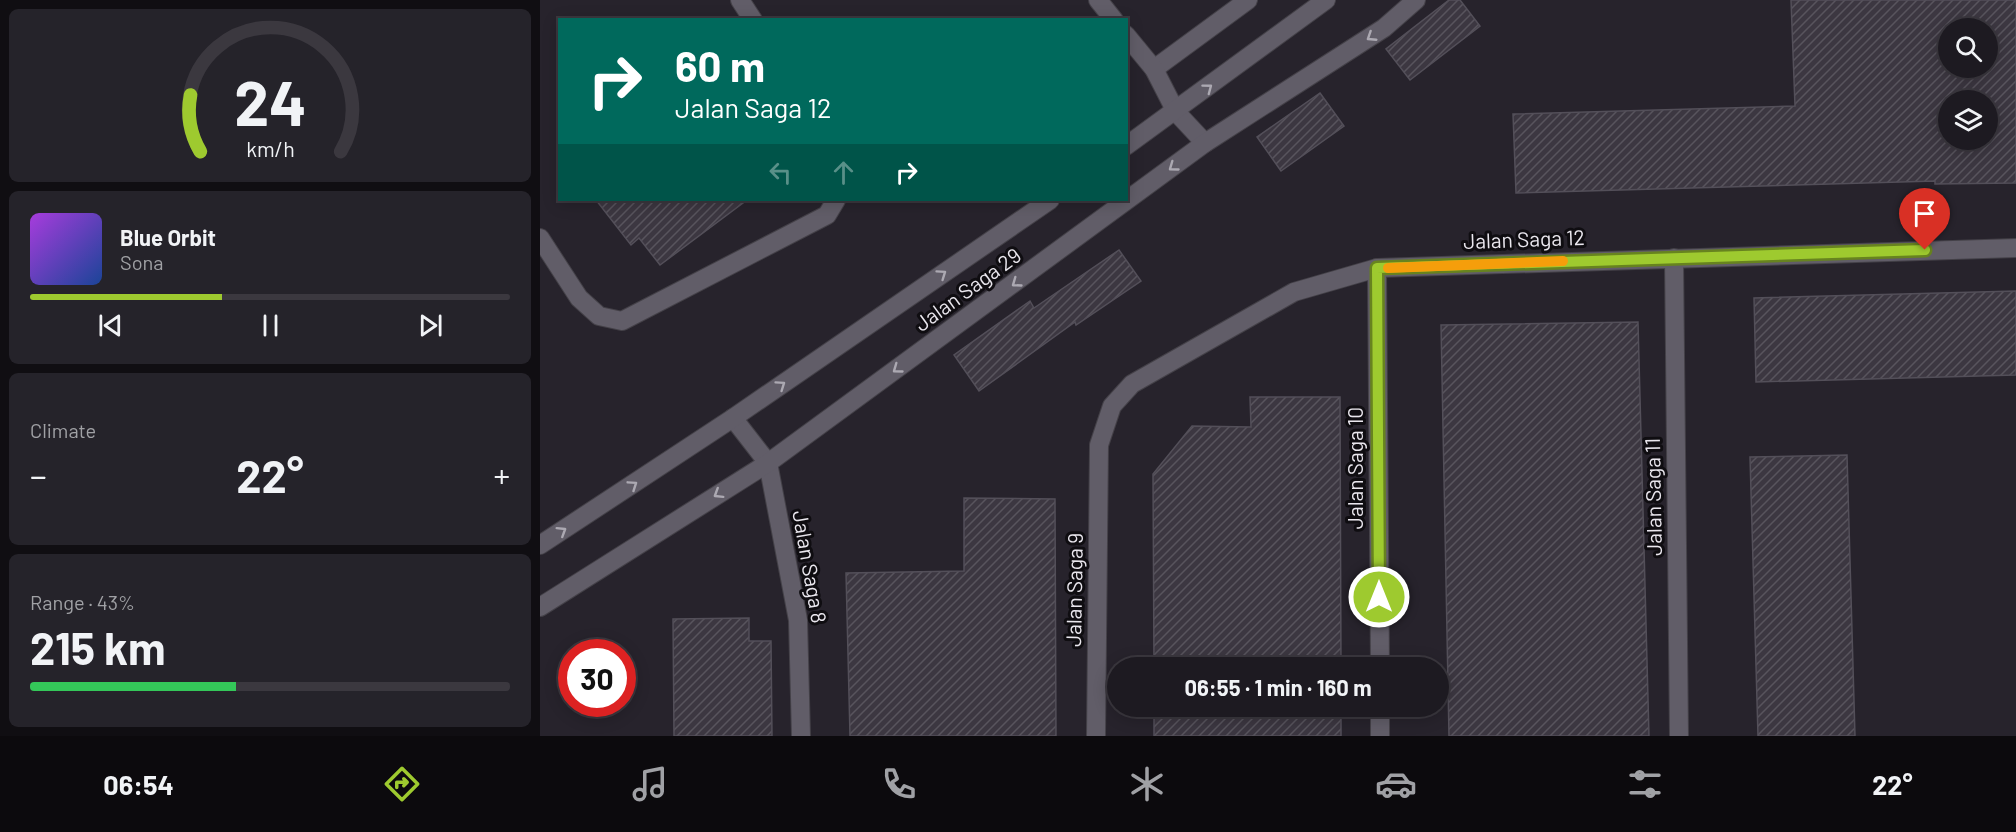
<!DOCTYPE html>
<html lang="en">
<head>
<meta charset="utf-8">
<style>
  :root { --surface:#1d1a21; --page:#25232a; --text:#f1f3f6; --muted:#a0a1a5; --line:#3b383f; --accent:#9eca2f }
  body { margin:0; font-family:Barlow,sans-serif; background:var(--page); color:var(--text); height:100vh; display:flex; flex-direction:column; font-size:22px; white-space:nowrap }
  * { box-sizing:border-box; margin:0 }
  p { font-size:20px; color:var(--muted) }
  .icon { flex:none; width:33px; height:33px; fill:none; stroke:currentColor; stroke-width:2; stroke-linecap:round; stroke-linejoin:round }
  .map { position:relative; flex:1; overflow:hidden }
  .drawer { display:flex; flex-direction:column; gap:9px; padding:9px; background:#100e12; width:540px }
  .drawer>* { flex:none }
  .guide { position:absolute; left:18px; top:18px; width:570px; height:183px; border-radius:0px; box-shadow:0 3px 15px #0003,0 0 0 2px var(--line); background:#00695c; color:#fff; overflow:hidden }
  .buttons { position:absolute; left:1398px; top:18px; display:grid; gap:12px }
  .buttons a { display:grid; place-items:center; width:60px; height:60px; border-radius:50%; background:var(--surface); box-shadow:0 3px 15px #0003,0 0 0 2px var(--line); font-size:30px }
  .speed { position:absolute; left:18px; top:639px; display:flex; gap:12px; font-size:30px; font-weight:700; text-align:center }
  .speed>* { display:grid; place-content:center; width:78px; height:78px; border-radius:50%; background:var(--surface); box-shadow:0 3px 15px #0003,0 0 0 2px var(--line); line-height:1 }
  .speed .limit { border:9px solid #d22; background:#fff; color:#111 }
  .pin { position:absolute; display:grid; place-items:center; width:51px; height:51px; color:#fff; margin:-62px -26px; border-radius:50% 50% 50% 0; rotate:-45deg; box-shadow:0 0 6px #0007 }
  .pin .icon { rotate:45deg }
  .me { position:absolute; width:66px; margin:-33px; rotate:0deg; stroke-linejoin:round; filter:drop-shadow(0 0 4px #0008) }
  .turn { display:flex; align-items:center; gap:21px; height:126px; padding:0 18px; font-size:27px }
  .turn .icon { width:78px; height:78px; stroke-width:2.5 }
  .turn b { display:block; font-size:42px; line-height:51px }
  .lanes { display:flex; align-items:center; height:57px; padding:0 18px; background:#0003; justify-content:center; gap:30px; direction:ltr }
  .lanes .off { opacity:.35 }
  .big { font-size:45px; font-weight:700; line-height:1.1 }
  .drawer .card { flex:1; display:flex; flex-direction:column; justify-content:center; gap:9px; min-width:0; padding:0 21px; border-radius:9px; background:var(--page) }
  .drawer .dial { align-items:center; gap:0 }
  .dial svg { height:156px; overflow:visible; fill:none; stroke:var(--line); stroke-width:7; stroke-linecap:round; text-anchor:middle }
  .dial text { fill:var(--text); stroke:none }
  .song { display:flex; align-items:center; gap:18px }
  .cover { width:72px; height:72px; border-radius:9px; background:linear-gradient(135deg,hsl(280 70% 55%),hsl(220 70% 35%)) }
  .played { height:6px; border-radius:3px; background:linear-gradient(90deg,var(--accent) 40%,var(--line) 40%) }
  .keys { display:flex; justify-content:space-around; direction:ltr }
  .heat { display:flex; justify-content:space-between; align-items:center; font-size:33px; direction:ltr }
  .charge { height:9px; border-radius:4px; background:linear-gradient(90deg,#34c759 43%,var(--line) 0) }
  .trip { position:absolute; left:567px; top:657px; width:342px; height:60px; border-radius:30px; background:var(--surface); box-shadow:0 3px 15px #0003,0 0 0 2px var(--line); font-weight:700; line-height:60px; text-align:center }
  .dock { display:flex; height:96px; justify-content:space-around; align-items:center; background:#0c0a0d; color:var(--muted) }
  .dock .icon { width:42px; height:42px }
  .dock .active { color:var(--accent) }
  .dock b { font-size:27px; color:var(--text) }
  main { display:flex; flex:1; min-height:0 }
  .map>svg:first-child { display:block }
</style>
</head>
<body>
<main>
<section class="drawer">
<div class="card dial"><svg viewBox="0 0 100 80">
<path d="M14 69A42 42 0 1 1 86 69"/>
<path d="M14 69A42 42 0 0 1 9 40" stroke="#9eca2f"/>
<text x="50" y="56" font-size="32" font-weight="700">24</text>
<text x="50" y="72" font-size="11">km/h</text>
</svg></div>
<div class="card">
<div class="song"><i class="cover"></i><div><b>Blue Orbit</b><p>Sona</p></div></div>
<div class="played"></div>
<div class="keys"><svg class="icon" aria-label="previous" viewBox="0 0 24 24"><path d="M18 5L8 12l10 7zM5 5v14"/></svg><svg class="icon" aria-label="pause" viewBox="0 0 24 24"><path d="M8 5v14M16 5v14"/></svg><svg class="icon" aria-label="next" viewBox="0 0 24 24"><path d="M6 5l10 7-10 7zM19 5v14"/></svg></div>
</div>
<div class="card"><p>Climate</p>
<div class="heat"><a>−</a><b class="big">22°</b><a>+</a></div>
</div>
<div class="card"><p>Range · 43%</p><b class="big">215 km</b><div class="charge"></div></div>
</section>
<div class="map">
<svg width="1476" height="736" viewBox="0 0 1476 736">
  <defs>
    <pattern id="building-hatch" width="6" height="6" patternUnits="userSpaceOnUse" patternTransform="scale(1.5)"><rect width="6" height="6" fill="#3c3741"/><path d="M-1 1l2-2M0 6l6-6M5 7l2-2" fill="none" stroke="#58545d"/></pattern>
  </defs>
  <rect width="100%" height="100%" fill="#27232c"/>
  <!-- building -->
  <g fill="url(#building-hatch)" stroke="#534f59" stroke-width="1.5" fill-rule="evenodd">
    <path d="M909,0H920L940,26L870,80L846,49Z"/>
    <path d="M1251,0H1476V183L1395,184V181L976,193L973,114L1255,106ZM1408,28H1448V68H1408ZM1408,100H1448V140H1408Z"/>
    <path d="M780,93L804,126L741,171L717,137Z"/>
    <path d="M56,200H207L120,265L99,238L91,245Z"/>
    <path d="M579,250L601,281L536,325L535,322L439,391L414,355L490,301L494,308Z"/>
    <path d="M1476,291V375L1216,382L1214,298Z"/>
    <path d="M1098,322L1109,736H909L901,325Z"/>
    <path d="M710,397H800L801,668H614L613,474L652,426L711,427Z"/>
    <path d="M1307,455L1315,736H1218L1210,457Z"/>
    <path d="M424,498L515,499L516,736H310L306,573L424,571Z"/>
    <path d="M209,618V641H231L232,736H134L133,619Z"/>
    <rect x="614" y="706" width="187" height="30"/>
  </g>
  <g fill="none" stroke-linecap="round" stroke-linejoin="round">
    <!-- service casing -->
    <g stroke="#444148" stroke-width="20">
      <path id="service" d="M614,69L708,0"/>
    </g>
    <!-- minor casing -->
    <g stroke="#444148" stroke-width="20">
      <g id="minor">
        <path d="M200,0L213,20"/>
        <path d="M558,0L574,20"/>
        <path d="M586,35L614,69L636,112L665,143"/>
        <path d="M586,146L786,0"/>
        <path d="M0,238L39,298L59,316L82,321L287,215L296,200"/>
        <path d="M1134,258L1139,736"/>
        <path d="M837,268L840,668"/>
        <path d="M193,418L228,463L258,620L261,736"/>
        <path d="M0,545L193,418L510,200"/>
        <path d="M0,607L228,463L665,143L844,28L876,0"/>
        <path d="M840,706V736"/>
        <path d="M556,736L559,445L572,406L592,384L754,292L837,268L1476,248"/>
      </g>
    </g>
    <!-- service -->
    <use href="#service" stroke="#615d68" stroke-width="18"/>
    <!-- minor -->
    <use href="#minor" stroke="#615d68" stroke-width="18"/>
  </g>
  <!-- one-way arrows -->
  <defs><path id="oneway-chevron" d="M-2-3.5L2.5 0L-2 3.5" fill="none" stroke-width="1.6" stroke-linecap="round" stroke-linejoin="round" transform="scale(1.5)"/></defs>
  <g stroke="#aca9b2">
    <use href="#oneway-chevron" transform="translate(831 37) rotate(147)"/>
    <use href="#oneway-chevron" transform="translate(668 88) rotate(-37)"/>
    <use href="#oneway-chevron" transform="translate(633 167) rotate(144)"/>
    <use href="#oneway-chevron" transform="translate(402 274) rotate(-35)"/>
    <use href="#oneway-chevron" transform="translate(476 283) rotate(144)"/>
    <use href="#oneway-chevron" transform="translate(357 369) rotate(144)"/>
    <use href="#oneway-chevron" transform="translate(241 385) rotate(-35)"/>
    <use href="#oneway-chevron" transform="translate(93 485) rotate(-34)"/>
    <use href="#oneway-chevron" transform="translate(178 494) rotate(148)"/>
    <use href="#oneway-chevron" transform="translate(22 531) rotate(-32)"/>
  </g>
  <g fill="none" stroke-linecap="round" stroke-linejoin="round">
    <!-- route casing -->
    <g stroke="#67831f" stroke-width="15">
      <path id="route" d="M839,597L837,268L1385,250"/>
    </g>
    <!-- route -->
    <use href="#route" stroke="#9eca2f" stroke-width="10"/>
    <!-- slow -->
    <path stroke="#f59e0b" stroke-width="10" d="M848,268L1023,261"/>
  </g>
  <g text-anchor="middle" stroke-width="6" stroke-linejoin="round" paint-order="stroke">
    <!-- street labels -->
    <g font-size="21" fill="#eae7ee" stroke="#0f0d11">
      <text transform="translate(984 240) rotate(-2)" y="7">Jalan Saga 12</text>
      <text transform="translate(428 290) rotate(-36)" y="7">Jalan Saga 29</text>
      <text transform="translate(816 468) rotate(-90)" y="7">Jalan Saga 10</text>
      <text transform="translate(1114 497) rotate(-91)" y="7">Jalan Saga 11</text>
      <text transform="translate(269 567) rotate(80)" y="7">Jalan Saga 8</text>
      <text transform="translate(535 590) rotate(-89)" y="7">Jalan Saga 9</text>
    </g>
  </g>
</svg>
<div class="buttons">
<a><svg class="icon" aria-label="search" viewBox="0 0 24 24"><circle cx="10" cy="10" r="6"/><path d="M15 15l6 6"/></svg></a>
<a><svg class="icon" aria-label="layers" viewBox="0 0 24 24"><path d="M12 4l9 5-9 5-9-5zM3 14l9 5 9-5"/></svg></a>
</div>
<div class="speed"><div class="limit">30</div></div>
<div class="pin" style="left:1385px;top:250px;background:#d93025"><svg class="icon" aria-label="arrive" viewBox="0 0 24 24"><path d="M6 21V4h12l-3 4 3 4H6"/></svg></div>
<svg class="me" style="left:839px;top:597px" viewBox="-20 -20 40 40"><circle r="17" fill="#9eca2f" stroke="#fff" stroke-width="3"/><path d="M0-11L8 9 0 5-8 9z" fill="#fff"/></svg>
<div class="trip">06:55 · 1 min · 160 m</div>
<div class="guide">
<div class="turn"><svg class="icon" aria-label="right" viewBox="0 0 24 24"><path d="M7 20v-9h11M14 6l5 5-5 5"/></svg><div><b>60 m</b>Jalan Saga 12</div></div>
<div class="lanes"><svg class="icon off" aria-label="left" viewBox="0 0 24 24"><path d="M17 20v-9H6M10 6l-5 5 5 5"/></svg><svg class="icon off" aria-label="ahead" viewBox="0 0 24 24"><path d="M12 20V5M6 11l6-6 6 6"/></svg><svg class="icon" aria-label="right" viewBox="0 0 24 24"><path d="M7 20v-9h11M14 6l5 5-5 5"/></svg></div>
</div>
</div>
</main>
<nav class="dock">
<b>06:54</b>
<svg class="icon active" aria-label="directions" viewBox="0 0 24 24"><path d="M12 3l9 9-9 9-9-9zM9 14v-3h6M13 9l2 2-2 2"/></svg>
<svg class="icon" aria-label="music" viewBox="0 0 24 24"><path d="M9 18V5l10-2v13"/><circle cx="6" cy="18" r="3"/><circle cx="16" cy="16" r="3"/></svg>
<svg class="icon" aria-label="phone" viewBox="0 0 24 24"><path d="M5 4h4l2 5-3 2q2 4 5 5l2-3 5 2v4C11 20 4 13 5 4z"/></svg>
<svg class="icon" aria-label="climate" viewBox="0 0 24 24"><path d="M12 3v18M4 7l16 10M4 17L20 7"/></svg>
<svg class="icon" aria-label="car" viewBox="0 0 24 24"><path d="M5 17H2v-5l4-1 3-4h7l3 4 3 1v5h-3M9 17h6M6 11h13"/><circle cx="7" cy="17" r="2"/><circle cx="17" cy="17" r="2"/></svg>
<svg class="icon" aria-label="filters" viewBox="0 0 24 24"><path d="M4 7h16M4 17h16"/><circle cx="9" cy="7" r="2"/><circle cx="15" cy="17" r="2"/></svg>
<b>22°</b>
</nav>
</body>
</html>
